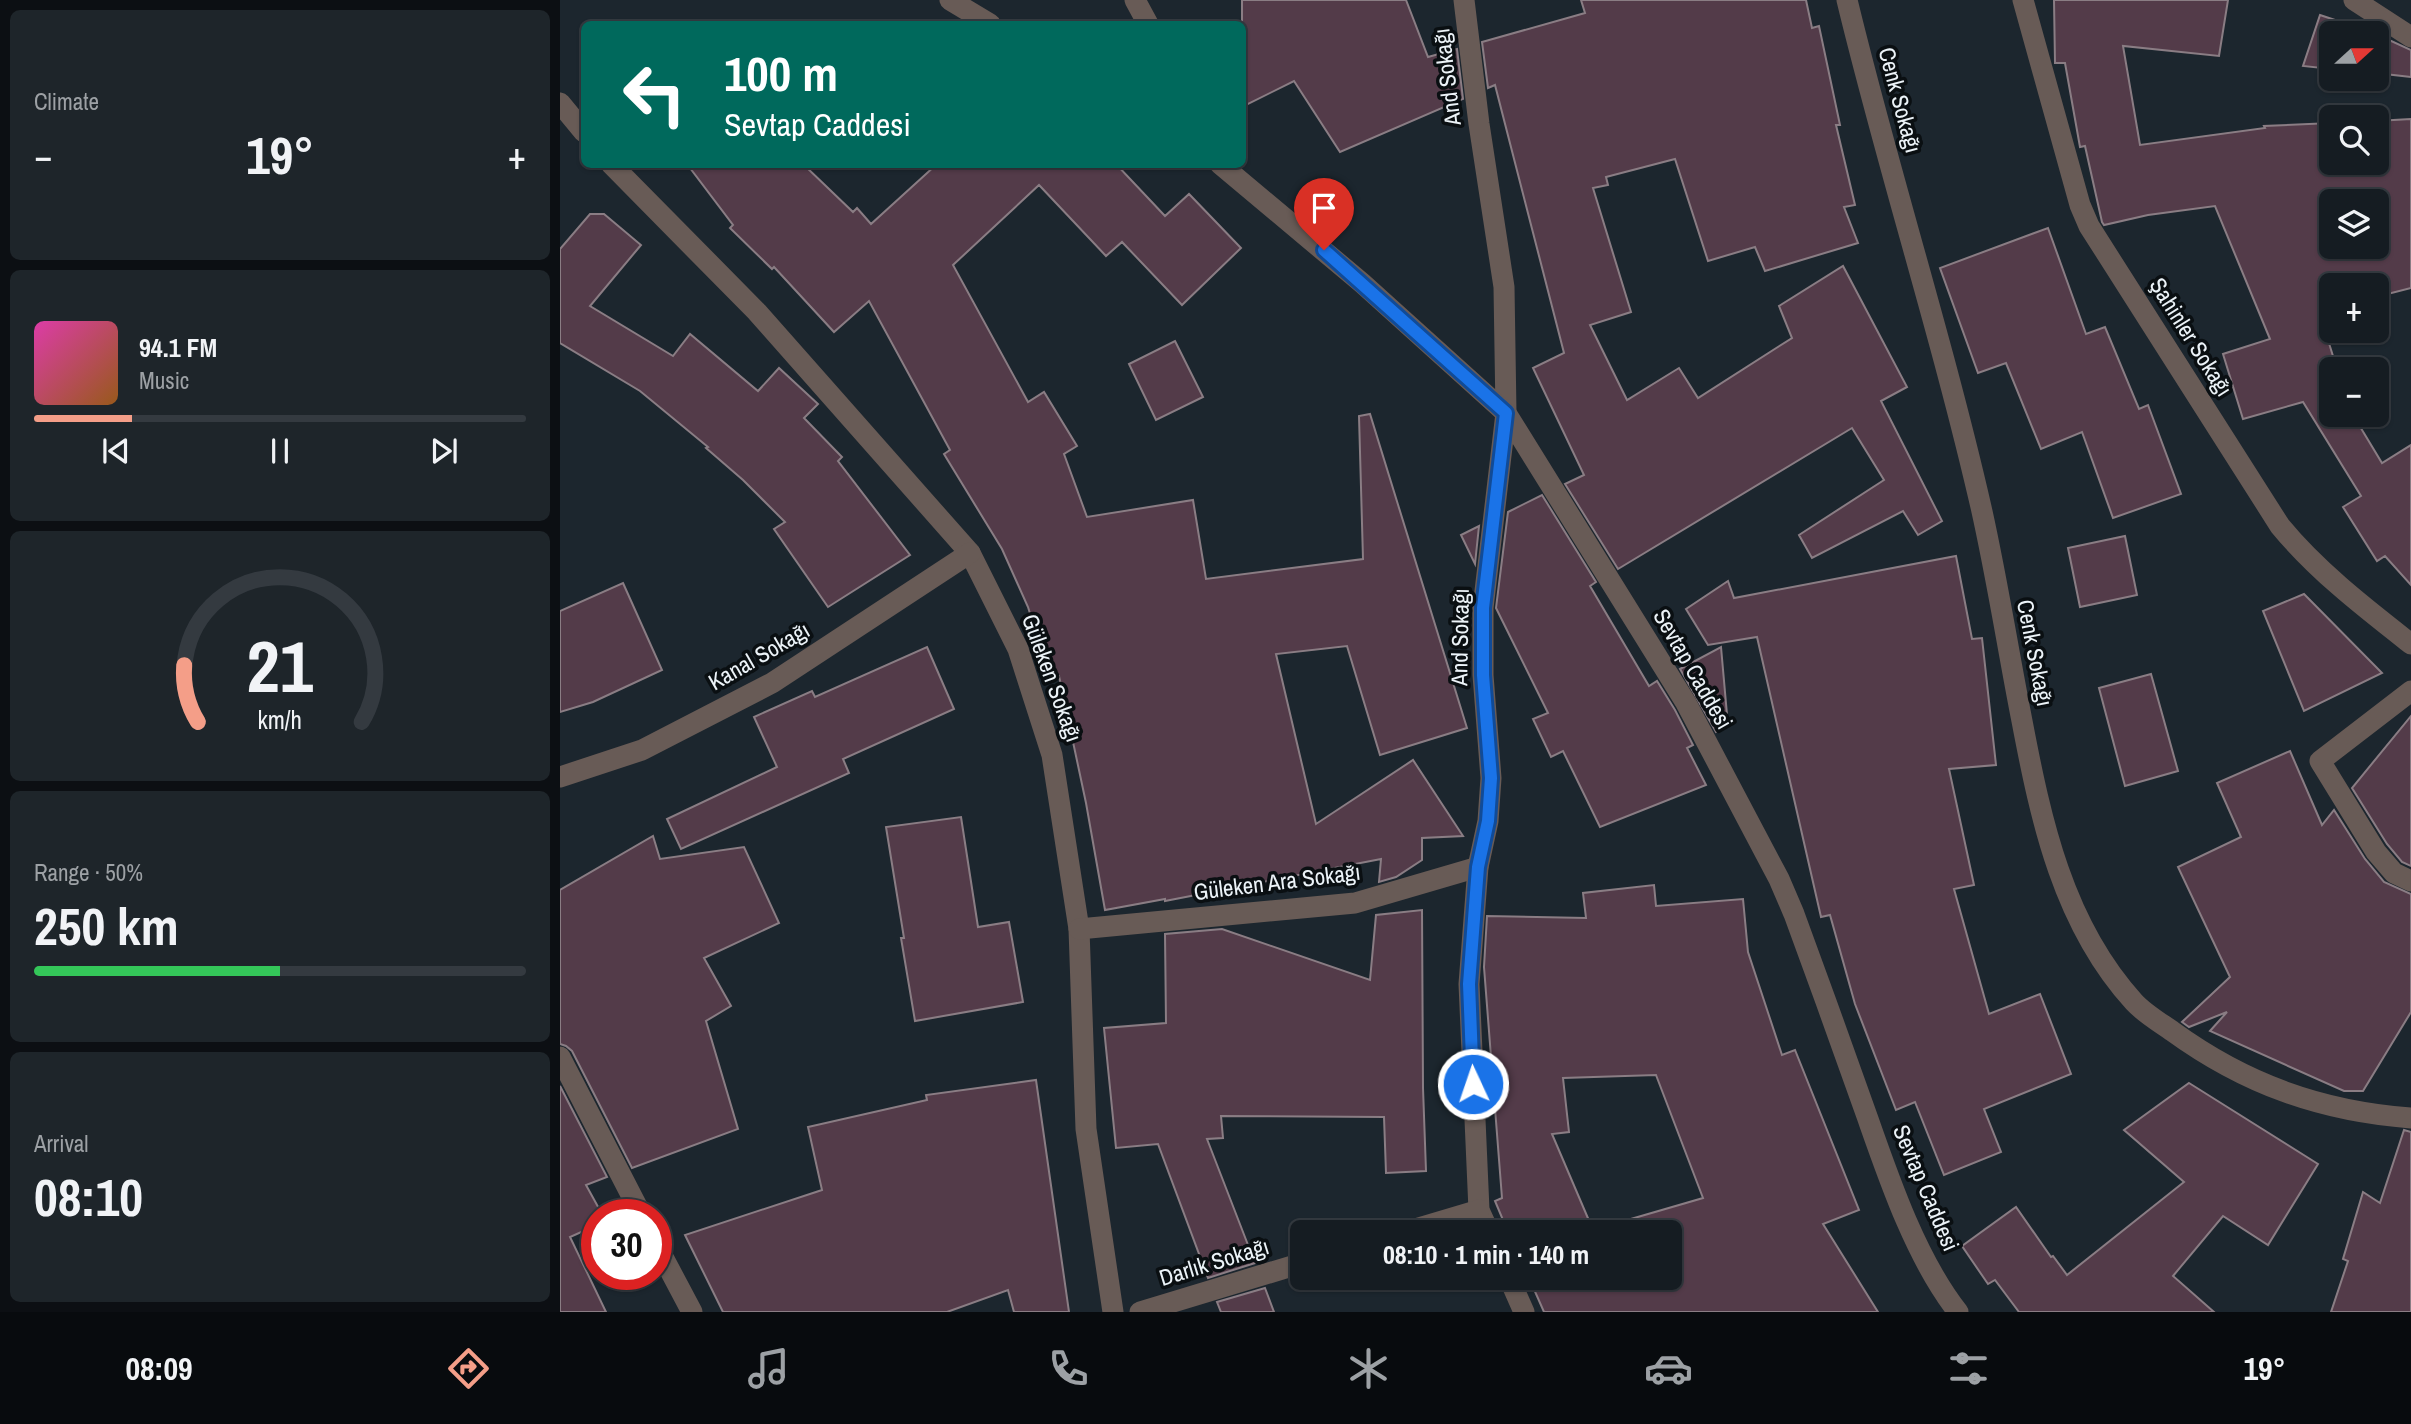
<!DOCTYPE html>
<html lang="en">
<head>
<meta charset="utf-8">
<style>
  :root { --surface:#151c22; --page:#1e252a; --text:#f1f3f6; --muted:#9da1a5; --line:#343a40; --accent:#f49e88 }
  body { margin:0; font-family:"Archivo Narrow",sans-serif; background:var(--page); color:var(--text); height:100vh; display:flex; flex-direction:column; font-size:26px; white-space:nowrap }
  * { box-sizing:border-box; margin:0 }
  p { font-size:23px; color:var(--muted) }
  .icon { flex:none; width:38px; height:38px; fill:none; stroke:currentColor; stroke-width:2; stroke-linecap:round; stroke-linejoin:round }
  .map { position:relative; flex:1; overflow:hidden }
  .panel { display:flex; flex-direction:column; gap:10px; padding:10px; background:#0c0f13; width:560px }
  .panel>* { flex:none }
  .banner { position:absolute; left:21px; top:21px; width:665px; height:147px; border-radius:10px; box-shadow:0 2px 5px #0004,0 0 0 2px var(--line); background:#00695c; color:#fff; overflow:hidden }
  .needle { width:46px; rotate:69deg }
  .fabs { position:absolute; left:1759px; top:21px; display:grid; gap:14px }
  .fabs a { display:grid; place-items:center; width:70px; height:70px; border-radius:10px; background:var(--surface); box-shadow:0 2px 5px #0004,0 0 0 2px var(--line); font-size:35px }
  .speed { position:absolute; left:21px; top:1199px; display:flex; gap:14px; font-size:35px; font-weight:700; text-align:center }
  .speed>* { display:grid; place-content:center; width:91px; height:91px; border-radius:50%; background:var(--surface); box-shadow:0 2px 5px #0004,0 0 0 2px var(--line); line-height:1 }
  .speed .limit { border:10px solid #d22; background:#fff; color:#111 }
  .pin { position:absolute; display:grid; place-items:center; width:60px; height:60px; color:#fff; margin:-72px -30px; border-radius:50% 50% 50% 0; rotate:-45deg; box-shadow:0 0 7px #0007 }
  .pin .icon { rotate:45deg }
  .me { position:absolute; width:77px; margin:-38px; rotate:357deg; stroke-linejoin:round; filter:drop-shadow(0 0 5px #0008) }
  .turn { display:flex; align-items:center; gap:24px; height:147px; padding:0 28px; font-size:32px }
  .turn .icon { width:91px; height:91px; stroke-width:2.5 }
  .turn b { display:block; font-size:49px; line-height:60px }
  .big { font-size:52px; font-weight:800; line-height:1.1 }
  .panel .tile { flex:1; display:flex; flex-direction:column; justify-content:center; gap:10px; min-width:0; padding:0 24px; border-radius:10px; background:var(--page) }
  .panel .dial { align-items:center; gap:0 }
  .dial svg { height:182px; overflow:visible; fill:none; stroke:var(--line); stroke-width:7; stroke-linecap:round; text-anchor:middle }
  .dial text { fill:var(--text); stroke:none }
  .song { display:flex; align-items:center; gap:21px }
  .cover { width:84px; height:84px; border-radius:10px; background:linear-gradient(135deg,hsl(320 70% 55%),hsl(30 70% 35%)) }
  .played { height:7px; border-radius:4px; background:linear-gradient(90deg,var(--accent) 20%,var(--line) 20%) }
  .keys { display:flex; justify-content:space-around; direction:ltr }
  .heat { display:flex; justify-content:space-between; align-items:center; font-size:38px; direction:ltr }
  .charge { height:10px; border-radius:5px; background:linear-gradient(90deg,#34c759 50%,var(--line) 0) }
  .trip { position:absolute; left:730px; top:1220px; width:392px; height:70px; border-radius:10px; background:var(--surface); box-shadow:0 2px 5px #0004,0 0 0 2px var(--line); font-weight:800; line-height:70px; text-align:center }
  .tabs { display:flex; height:112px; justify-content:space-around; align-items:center; background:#080b0e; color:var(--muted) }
  .tabs .icon { width:49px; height:49px }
  .tabs .current { color:var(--accent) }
  .tabs b { font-size:32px; color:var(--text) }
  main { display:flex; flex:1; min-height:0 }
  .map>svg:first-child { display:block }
</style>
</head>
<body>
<main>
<section class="panel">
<div class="tile"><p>Climate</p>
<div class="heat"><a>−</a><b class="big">19°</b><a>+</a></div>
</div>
<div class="tile">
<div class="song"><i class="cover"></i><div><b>94.1 FM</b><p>Music</p></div></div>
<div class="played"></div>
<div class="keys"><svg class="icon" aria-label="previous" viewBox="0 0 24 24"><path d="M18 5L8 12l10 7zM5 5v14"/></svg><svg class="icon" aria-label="pause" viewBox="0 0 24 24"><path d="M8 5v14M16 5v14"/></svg><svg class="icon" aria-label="next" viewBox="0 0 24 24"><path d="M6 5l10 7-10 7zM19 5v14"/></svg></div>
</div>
<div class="tile dial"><svg viewBox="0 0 100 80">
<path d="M14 69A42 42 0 1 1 86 69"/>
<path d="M14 69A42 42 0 0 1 8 44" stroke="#f49e88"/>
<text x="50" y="56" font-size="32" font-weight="700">21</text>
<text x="50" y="72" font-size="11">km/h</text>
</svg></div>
<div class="tile"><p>Range · 50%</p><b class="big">250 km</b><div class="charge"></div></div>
<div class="tile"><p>Arrival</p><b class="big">08:10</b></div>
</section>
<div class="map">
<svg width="1851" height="1312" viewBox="0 0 1851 1312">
  <rect width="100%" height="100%" fill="#1c262e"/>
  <!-- building -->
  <g fill="#533b49" stroke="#8a7d84" stroke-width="2" fill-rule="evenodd">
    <path d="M682,0H846L868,57L897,49L903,99L780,152L734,81L682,107Z"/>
    <path d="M1021,0H1246L1252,28L1259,26L1280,125H1276L1295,205L1284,207L1298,243L1205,271L1195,247L1148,261L1115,159L1046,177L1048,185L1033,188L1071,312L1030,325L1067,400L1119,368L1138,398L1232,338L1219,306L1283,266L1347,387L1321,401L1382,521L1358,535L1343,511L1252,558L1239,535L1324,480L1292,428L1058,569L1005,484L1024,475L973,368L1004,353L935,85L928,88L922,42L1025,13Z"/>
    <path d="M1494,0H1668L1659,56L1563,46L1580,145L1705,128L1704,126L1771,123V163H1816V121L1851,119V288L1816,297V285H1771V308L1759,311L1777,369H1771V415H1793L1822,463L1851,445V585L1825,556L1817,561L1783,507L1801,496L1743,402L1683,419L1663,354L1710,339L1655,206L1588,215L1544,225L1542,222L1525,146L1520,147L1505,63H1495ZM1771,201H1816V247H1771Z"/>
    <path d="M1760,15L1781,22L1813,33H1771V69L1743,66Z"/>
    <path d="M1816,34L1851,50V77L1816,73Z"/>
    <path d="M127,164H243L293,212L297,208L311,224L377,164H556L605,216L629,194L681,248L622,305L562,242L546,256L479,185L393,265L468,402L484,392L517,446L504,454L527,517L633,500L646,579L803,559L799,416L810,414L907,728L820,755L787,646L716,654L756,824L853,760L903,836L862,838V860L836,877L819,882L821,859L605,901V899L545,910L526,803L499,676L490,679L468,607L442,549L384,454L390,450L309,301L274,332L214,267L212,269L170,228L173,225Z"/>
    <path d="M30,214H44L81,245L30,306L113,356L130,334L198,391L219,368L258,404L244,418L282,457L278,461L350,555L268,607L214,529L225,522L183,480L146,448L148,447L80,391L0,343V249Z"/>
    <path d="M1488,228L1526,334L1545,327L1579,409L1588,405L1621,494L1553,518L1522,432L1481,449L1446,363L1418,373L1380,268Z"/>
    <path d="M615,341L643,397L596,420L569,364Z"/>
    <path d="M982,495L1036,582L1030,586L1089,686L1097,681L1115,710L1133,745L1127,748L1146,785L1040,827L1003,751L991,757L973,719L988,713L936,608L948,512Z"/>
    <path d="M919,526L915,564L901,535Z"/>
    <path d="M1565,536L1577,595L1520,607L1508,548Z"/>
    <path d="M1396,556L1412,639L1422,638L1436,765L1389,769L1414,885L1394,889L1429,1014L1480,994L1511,1074L1424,1109L1441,1152L1384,1175L1355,1102L1336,1110L1295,1004L1270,915L1261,917L1197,637L1148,645L1126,609L1168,581L1174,598Z"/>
    <path d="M63,583L102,670L33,702L0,712V611Z"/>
    <path d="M1744,594L1822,673L1744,711L1703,611Z"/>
    <path d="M367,647L394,709L283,759L289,773L121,849L107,819L217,767L194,717L252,691L255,697Z"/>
    <path d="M1161,647L1168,726L1156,732L1120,669Z"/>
    <path d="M1591,674L1618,771L1565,786L1539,688Z"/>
    <path d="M1851,716V866L1842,862L1827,844L1792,788Z"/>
    <path d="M1730,751L1762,825L1774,810L1805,859L1824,882L1851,894V1012L1803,1091H1784L1650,1031L1667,1012L1629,1027L1622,1022L1670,977L1618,867L1681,837L1657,783Z"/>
    <path d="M401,817L418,927L449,922L463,1002L355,1021L341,938H344L326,827Z"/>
    <path d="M93,836L100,859L184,847L219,923L144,958L171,1006L146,1021L178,1129L72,1168L12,1051L6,1046L0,1044V890Z"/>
    <path d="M1094,885L1096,906L1183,899L1188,952L1222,1055L1235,1050L1299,1210L1263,1224L1318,1312H984L969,1278H1110V1232H948L935,1201L942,1198L924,967L927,916L1026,918L1023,893ZM1096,1075L1143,1198L1033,1230L992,1134L1009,1132L1003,1078Z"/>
    <path d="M862,910L863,1088L866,1171L826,1173L824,1117L661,1116L663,1138L647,1139L695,1263L648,1278L598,1144L556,1148L544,1028L606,1023L605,934L662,929L810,980L816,915Z"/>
    <path d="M476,1080L509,1312H454L448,1290L387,1312H163L125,1235L262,1190L248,1127L367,1100L366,1095Z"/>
    <path d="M1629,1083L1758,1164L1708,1245L1663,1216L1613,1276L1654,1312H1459L1435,1280L1428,1284L1402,1246L1456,1207L1491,1257L1493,1256L1507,1275L1624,1182L1564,1130Z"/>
    <path d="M0,1086L47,1177L26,1185L42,1214H37V1225L10,1237L46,1312H0Z"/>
    <path d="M1844,1130L1851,1132V1312H1771L1788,1261L1783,1259L1803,1192L1820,1203Z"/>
    <path d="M705,1288L714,1312H661L657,1302Z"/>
  </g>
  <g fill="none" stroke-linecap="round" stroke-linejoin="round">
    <!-- minor -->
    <g stroke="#685b56" stroke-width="21">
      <path d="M390,0L430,24"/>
      <path d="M575,0L588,24"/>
      <path d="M904,0L919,124L944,287L946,413L923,608V675L931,778L928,821L918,867L909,984L919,1210L929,1232"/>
      <path d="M1287,0C1328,170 1382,337 1421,507C1437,578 1448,650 1462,721C1481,821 1503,924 1574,1002C1584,1013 1599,1022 1612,1031C1685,1084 1760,1111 1851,1118"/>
      <path d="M1463,0L1520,205L1529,226L1720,526C1757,571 1805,608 1851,644"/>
      <path d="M1794,0L1851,37"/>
      <path d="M0,103L24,132"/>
      <path d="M51,164L197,312L410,553L458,649L492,755L519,929L526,1129L553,1312"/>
      <path d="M660,164L802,283L946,413L1126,703L1219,879L1234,914C1259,982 1284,1051 1308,1119C1330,1182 1357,1260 1398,1312"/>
      <path d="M1851,691L1760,761L1816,852L1834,873L1851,881"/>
      <path d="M0,777L82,750L212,683L410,553"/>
      <path d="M519,929L795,903L918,867"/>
      <path d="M0,1057L81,1214"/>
      <path d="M845,1232L919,1210"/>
      <path d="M96,1244L132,1312"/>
      <path d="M949,1278L964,1312"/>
      <path d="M580,1312L742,1263"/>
    </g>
  </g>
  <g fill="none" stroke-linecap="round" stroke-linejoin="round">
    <!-- route casing -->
    <g stroke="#114b97" stroke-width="18">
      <path id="route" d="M764,250L946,413L923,608V675L931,778L928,821L918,867L909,984L913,1084"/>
    </g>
    <!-- route -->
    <use href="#route" stroke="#1a73e8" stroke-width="12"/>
  </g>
  <g text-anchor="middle" stroke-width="7" stroke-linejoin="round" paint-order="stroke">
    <!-- street labels -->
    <g font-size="23" fill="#ecf3f8" stroke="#0a0f12">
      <text transform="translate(887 77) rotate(-97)" y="8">And Sokağı</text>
      <text transform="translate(1340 100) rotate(75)" y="8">Cenk Sokağı</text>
      <text transform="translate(1631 337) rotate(58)" y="8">Şahinler Sokağı</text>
      <text transform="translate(900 637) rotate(-89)" y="8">And Sokağı</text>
      <text transform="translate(1475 653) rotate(79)" y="8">Cenk Sokağı</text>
      <text transform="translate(199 656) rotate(-30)" y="8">Kanal Sokağı</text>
      <text transform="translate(1133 669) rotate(60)" y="8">Sevtap Caddesi</text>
      <text transform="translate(492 678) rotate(70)" y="8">Güleken Sokağı</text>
      <text transform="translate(717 882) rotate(-7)" y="8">Güleken Ara Sokağı</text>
      <text transform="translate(1366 1188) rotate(67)" y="8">Sevtap Caddesi</text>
      <text transform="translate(654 1262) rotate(-17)" y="8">Darlık Sokağı</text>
    </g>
  </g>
</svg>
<div class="fabs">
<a><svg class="needle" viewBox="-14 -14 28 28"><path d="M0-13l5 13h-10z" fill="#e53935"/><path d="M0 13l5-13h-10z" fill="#9da1a5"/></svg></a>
<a><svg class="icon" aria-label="search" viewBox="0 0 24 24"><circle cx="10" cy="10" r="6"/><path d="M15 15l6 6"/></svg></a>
<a><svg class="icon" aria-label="layers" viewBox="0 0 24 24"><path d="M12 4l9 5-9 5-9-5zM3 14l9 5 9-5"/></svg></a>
<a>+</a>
<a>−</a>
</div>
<div class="speed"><div class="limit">30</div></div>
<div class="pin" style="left:764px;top:250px;background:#d93025"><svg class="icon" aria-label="arrive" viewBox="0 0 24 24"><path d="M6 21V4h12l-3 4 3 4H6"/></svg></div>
<svg class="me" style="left:913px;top:1084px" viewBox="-20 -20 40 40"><circle r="17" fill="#1a73e8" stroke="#fff" stroke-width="3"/><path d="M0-11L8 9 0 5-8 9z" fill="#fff"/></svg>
<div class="trip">08:10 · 1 min · 140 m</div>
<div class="banner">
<div class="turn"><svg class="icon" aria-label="left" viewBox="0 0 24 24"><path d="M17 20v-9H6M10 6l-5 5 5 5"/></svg><div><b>100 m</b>Sevtap Caddesi</div></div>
</div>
</div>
</main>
<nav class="tabs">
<b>08:09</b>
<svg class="icon current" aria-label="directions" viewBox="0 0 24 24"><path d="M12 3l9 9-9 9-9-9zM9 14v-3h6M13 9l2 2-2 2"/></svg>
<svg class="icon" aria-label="music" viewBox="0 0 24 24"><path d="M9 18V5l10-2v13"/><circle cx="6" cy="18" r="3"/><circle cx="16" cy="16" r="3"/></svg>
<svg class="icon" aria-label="phone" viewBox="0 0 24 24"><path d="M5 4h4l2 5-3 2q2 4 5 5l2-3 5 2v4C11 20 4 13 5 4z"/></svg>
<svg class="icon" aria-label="climate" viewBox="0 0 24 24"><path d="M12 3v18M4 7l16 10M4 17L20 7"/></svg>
<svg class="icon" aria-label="car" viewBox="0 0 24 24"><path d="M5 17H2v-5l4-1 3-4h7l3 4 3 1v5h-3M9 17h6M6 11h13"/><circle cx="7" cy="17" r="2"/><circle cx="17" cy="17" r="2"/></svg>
<svg class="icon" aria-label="filters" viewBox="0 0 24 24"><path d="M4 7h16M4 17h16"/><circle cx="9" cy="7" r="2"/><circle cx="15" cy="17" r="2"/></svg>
<b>19°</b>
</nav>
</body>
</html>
